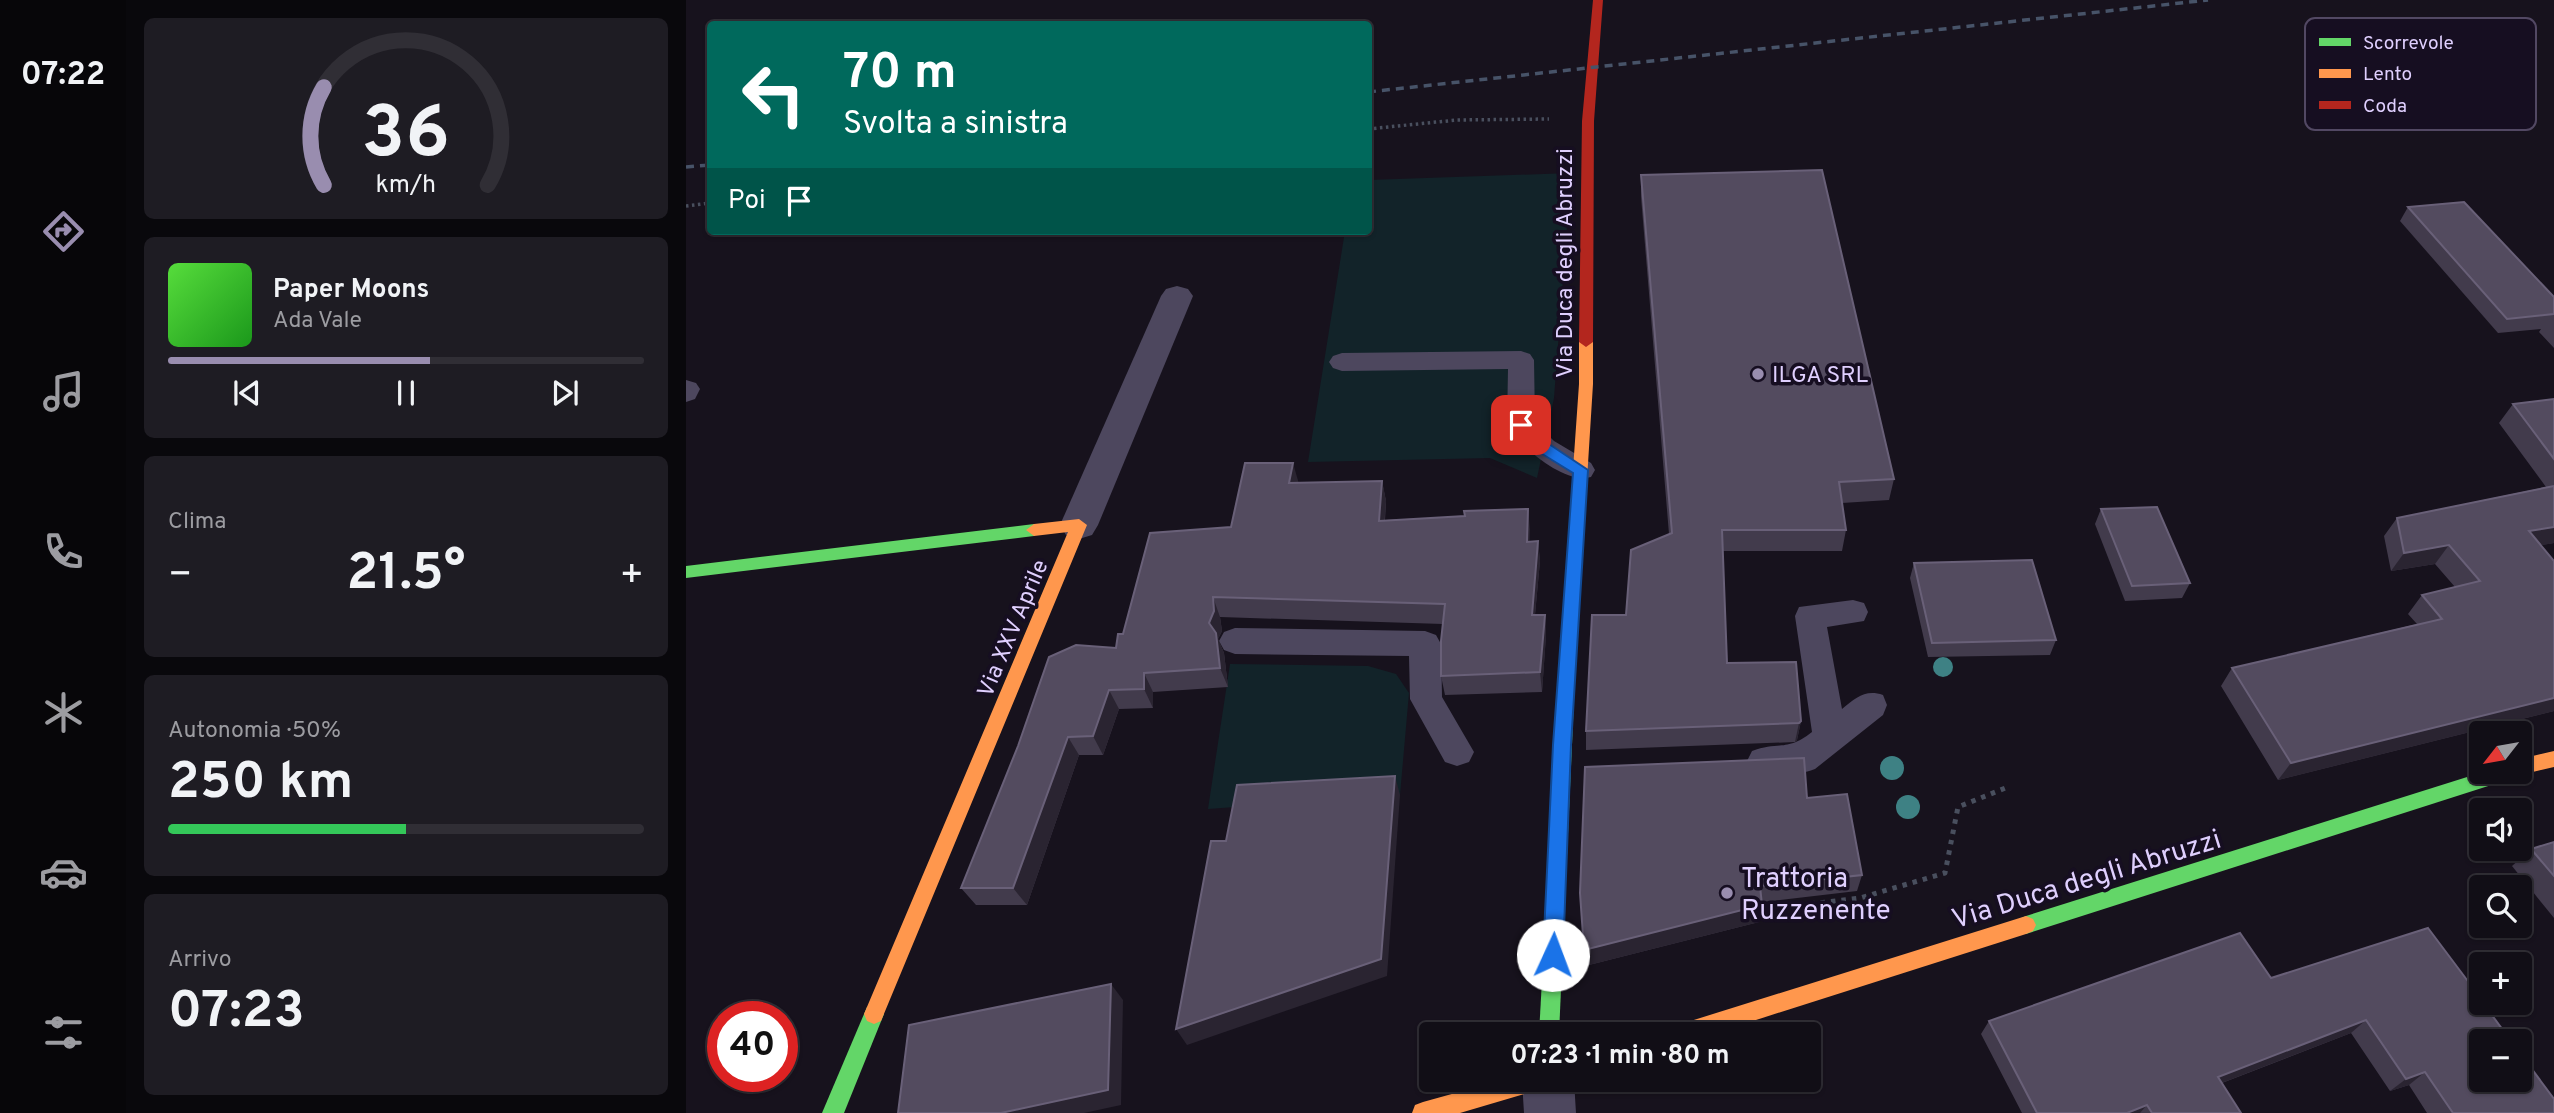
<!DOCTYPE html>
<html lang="it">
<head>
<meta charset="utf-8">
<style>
  :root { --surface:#110e16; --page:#1e1c23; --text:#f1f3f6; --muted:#9c9ca1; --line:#302e35; --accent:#998daf }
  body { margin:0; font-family:Overpass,sans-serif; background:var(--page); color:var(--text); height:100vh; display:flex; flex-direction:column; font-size:26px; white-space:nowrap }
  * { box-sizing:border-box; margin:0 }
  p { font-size:23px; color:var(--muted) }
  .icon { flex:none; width:38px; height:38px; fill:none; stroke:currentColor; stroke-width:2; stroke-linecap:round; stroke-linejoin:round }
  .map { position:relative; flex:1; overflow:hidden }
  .side { display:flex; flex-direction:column; gap:18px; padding:18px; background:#09080c; width:560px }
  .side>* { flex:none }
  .hud { position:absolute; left:21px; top:21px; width:665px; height:214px; border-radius:7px; box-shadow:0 2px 5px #0004,0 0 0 2px var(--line); background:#00695c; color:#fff; overflow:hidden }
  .needle { width:46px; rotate:239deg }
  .buttons { position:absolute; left:1783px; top:721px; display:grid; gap:14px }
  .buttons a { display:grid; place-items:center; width:63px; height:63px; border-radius:7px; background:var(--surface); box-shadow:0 2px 5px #0004,0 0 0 2px var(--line); font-size:35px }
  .speed { position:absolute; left:21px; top:1001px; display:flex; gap:14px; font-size:35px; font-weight:700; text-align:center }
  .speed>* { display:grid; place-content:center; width:91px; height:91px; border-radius:50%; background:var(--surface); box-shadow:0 2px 5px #0004,0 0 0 2px var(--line); line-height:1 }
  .speed .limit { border:10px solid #d22; background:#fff; color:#111 }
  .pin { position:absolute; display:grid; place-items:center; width:60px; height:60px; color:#fff; margin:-30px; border-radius:14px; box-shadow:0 4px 10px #0006 }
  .me { position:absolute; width:77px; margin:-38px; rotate:2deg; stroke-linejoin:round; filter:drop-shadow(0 0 5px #0008) }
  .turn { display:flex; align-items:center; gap:24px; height:147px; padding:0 21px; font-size:32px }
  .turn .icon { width:91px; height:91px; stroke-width:2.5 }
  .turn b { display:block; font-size:49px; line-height:60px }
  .then { display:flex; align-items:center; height:66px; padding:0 21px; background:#0003; gap:14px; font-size:26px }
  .big { font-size:52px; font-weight:700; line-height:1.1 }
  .side .card { flex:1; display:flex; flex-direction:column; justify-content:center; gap:10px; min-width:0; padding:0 24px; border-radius:10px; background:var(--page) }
  .side .dial { align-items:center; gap:0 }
  .dial svg { height:182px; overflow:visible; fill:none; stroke:var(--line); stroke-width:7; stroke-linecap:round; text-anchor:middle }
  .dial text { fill:var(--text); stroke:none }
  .song { display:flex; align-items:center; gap:21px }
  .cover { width:84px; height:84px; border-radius:10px; background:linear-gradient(135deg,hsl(110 70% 55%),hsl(120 70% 35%)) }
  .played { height:7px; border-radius:4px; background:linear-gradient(90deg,var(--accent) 55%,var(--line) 55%) }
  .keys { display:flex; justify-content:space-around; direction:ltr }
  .heat { display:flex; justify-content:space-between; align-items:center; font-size:38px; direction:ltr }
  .charge { height:10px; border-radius:5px; background:linear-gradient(90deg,#34c759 50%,var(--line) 0) }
  .trip { position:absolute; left:733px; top:1022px; width:402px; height:70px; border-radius:7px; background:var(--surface); box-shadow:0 2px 5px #0004,0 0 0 2px var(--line); font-weight:700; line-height:70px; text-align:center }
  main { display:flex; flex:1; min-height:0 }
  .tabs { display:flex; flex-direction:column; width:126px; justify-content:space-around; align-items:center; background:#070609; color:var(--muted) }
  .tabs .icon { width:49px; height:49px }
  .tabs .on { color:var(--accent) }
  .tabs b { font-size:32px; color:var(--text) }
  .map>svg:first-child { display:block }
</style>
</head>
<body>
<main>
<nav class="tabs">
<b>07:22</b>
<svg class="icon on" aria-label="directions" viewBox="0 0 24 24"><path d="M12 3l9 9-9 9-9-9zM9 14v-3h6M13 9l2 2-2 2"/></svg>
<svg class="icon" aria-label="music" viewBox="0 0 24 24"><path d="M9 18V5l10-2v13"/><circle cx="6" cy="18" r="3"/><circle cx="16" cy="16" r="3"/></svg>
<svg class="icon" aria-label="phone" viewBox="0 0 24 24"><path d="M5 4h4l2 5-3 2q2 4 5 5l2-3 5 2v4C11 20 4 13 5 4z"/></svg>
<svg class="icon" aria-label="climate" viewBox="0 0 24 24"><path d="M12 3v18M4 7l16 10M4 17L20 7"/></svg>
<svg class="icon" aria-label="car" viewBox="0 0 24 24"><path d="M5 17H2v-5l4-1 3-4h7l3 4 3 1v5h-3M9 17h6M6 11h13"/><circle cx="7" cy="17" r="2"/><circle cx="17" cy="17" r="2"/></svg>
<svg class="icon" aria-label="filters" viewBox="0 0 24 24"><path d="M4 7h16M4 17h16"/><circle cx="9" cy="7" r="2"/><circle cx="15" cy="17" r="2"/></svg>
</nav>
<section class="side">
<div class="card dial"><svg viewBox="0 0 100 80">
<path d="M14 69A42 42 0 1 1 86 69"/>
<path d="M14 69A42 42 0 0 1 14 26" stroke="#998daf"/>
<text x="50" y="56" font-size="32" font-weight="700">36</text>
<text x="50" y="72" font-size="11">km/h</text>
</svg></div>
<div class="card">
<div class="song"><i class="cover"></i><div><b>Paper Moons</b><p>Ada Vale</p></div></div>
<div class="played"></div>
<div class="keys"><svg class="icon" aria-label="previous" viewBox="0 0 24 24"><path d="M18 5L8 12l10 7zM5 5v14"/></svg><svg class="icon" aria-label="pause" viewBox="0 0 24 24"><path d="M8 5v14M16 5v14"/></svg><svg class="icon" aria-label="next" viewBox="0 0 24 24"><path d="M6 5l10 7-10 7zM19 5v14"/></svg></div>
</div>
<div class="card"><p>Clima</p>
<div class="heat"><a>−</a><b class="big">21.5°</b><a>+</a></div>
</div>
<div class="card"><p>Autonomia · 50%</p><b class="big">250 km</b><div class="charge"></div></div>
<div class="card"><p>Arrivo</p><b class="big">07:23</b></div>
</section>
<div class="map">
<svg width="1868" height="1113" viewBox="0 0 1868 1113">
  <rect width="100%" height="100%" fill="#17121d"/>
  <!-- green -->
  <g fill="#122329">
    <path d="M885,173L868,398L851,478L804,458L622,462L659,231H682L683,180Z"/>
    <path d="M544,664L682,666L710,674L723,693L714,795L522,809Z"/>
  </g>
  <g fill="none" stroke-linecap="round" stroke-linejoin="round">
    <!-- path-far1 -->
    <g stroke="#494f5e" stroke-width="3.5" stroke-dasharray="2.5 3.5" stroke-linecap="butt">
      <path d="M682,129L771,120L863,119"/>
      <path d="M0,206L24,203"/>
    </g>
    <!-- path -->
    <path stroke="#494f5e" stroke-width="5" stroke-dasharray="4.5 6" stroke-linecap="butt" d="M1072,910L1174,898L1259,873L1272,807L1322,787"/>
    <!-- lane -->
    <g fill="#4d475e" fill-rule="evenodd">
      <path d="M835,351L844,354L848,360L849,422L868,441L905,463L909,470L905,477C879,485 834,447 821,425L822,369L656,371L647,368L643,362L647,356L656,353Z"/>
      <path d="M0,380L10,383L14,389L9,399L0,402Z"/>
      <path d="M1167,600L1178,603L1182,612L1178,621L1141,627L1156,709C1170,698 1179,689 1197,695L1201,705L1197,715L1129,769C1110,776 1085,778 1066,771L1061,761L1066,751C1093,741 1101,752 1126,732L1109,616L1113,607Z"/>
      <path d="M549,628L739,631L750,635L755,644L756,697L788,752L783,762L771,766L759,762L724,699L723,656L549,654L538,650L533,641L538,632Z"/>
    </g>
    <!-- street -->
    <g fill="#4d475e" fill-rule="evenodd">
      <path d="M491,286L502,289L507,296L412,525L406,535L393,539L380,535L374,525L475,296L480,289Z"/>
      <path d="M836,1080H888L890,1113H838Z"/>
    </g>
    <!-- fast -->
    <g fill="#63d668" fill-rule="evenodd">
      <path d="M348,524L356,530L348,536L0,578V566Z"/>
      <path d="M882,648L888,650L890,655L873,1034H853L874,655L876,650Z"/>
      <path d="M1797,772H1830L1827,778L1821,780L1340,934L1333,931L1330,925L1333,919L1340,916Z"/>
      <path d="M188,1004L195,1007L198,1014L158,1113H136L181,1007Z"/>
    </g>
    <!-- slow -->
    <g fill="#ff974d" fill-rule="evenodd">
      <path d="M900,337L907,342V384L890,655L888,660L882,662L876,660L874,655L893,384V342Z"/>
      <path d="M393,519L401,525L195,1021L188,1024L181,1021L178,1014L382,532L348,536L340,530L348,524Z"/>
      <path d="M1868,751V767L1834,775L1828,772H1834V759Z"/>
      <path d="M1340,916L1347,919L1350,925L1347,931L1340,934L1026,1034H985L988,1027L995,1024Z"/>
      <path d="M816,1080H862L859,1087L852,1090L774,1113H726L729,1105L737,1102Z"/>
    </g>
    <!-- jam -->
    <path fill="#b3261e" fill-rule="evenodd" d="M907,0H917L908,121L907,342L900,347L893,342L896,121Z"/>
    <!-- rail -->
    <g stroke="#475368" stroke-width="3.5" stroke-dasharray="8 6" stroke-linecap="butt">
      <path d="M682,92L1522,0"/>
      <path d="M0,167L24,165"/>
    </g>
  </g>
  <!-- trees -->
  <g fill="#3e8184">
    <circle cx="1257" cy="667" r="10"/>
    <circle cx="1206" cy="768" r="12"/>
    <circle cx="1222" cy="807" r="12"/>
  </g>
  <!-- wall -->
  <g fill="#423b4c">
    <path d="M955,175L1208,479L1203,500L1156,503L1160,530L1156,551H1037L1041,663L1115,721L1111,740L1109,742L900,750V731L940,615L983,534L955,197Z"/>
    <path d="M1722,207L1868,297V348L1853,332L1855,329L1812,333L1714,221Z"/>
    <path d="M1868,399V543L1855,545L1868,561V711L1592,780L1535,686L1546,668L1731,624L1722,614L1736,595L1769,587L1749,564L1705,571L1698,536L1711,518L1860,487L1813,423L1827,404Z"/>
    <path d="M696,481L700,501L699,520L779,516L842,509L843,542L852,541L854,561L849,615H859L860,635L856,692L759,695L755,676L757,624L534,617L536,631L532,639L538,653L542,687L467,692V708L433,709L417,755H393L341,905H290L275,888L430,648L437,634L545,527L613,483Z"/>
    <path d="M1415,509L1504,583L1496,598L1439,601L1409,524Z"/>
    <path d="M1228,563L1370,640L1364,655L1242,657L1224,578Z"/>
    <path d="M1121,798L1176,875L1171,891L1076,902L1073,922L899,966L894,893Z"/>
    <path d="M1868,842V918L1826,866L1845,849Z"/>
    <path d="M1742,928L1868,1113H1741L1723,1085L1704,1091L1665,1033L1536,1083L1555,1113H1336L1295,1034L1303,1021L1585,978Z"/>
  </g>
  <!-- shaded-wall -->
  <g fill="#2a2431">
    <path d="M607,463L613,484L603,483Z"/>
    <path d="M696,481L700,501L697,541L693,521Z"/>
    <path d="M842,509L844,529L843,562L841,542Z"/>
    <path d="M1868,527V543L1828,550L1843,531Z"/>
    <path d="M852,541L854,561L847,635L846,615Z"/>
    <path d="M1763,545L1749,564L1705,571L1718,553Z"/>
    <path d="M527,597L534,617L536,631L532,639L538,653L542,687L534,668L523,623Z"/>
    <path d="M859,615L860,635L856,692L854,672Z"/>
    <path d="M458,673L467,692V708L458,689Z"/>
    <path d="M423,690L433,709L417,755L407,736Z"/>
    <path d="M1868,698V711L1592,780L1605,763Z"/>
    <path d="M1115,721L1111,740L1109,742L1113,723Z"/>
    <path d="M382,737L393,755L341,905L327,888Z"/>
    <path d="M709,776L714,795L701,976L501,1045L490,1029Z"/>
    <path d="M1076,905L1073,922L899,966L898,950Z"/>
    <path d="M425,984L437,1000L435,1105L398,1113H315Z"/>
    <path d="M1680,1020L1665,1033L1520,1089L1532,1077Z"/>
    <path d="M1739,1072L1723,1085L1704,1091L1720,1079Z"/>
    <path d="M1461,1105L1454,1113H1441Z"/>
  </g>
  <!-- building -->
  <g fill="#534b5f" stroke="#696078" stroke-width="2">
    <path d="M1136,170L1208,479L1153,482L1160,530H1036L1041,663L1110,662L1115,721L1113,723L900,731L906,615H940L945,550L986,533L955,175Z"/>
    <path d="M1778,202L1868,297V314L1821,319L1722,207Z"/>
    <path d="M1868,399V459L1827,404Z"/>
    <path d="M559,463H607L603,483L696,481L693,521L779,516L778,511L842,509L841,542L852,541L846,615H859L854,672L755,676V641L759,604L527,597L528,611L523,623L530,633L534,668L458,673V689L423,690L407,736L382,737L327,888H275L332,746L363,657L390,645L430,648L432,634H437L464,533L545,527Z"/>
    <path d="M1868,486V527L1843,531L1868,561V698L1605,763L1546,668L1756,619L1736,595L1794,581L1763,545L1718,553L1711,518Z"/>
    <path d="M1471,507L1504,583L1446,586L1415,509Z"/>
    <path d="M1346,560L1370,640L1246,643L1228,563Z"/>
    <path d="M1118,758L1121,798L1161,794L1176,875L1074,886L1076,905L898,950L894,893L899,767Z"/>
    <path d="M709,776L695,959L490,1029L525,841H540L551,785Z"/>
    <path d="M1868,842V876L1845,849Z"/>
    <path d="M1742,928L1796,1000V1003H1797L1825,1041H1796V1080H1834V1053L1868,1099V1113H1767L1739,1072L1720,1079L1680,1020L1532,1077L1555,1113H1466L1461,1105L1441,1113H1351L1303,1021L1554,933L1585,978Z"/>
    <path d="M425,984L422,1090L315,1113H212L223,1025Z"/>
  </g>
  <!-- route -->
  <path fill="#1a73e8" stroke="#114b97" stroke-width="2" d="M835,420L840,421L863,444L902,470L885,745L877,955L874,961L867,964L860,961L857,955L867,745L887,473L853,452L830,429L828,425Z"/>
  <!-- markers -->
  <g fill="#998daf" stroke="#160e21" stroke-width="2.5">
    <circle cx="1072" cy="374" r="7"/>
    <circle cx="1041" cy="893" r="7"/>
  </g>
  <g text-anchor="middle" stroke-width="7" stroke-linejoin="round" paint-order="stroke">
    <!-- street labels -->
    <g font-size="23" fill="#dfcffe" stroke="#160e21">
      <text transform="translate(878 263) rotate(-90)" y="8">Via Duca degli Abruzzi</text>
      <text transform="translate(326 628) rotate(-67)" y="8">Via XXV Aprile</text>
    </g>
    <!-- poi labels -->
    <g font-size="23" fill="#dfcffe" stroke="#160e21" text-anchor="start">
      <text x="1086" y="382">ILGA SRL</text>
    </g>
    <!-- near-poi labels -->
    <g font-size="28" fill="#dfcffe" stroke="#160e21" text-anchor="start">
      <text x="1055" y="887">Trattoria<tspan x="1055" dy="32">Ruzzenente</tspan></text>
    </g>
    <!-- near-street labels -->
    <g font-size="28" fill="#dfcffe" stroke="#160e21">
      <text transform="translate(1400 878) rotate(-17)" y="10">Via Duca degli Abruzzi</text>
    </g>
  </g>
  <!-- legend -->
  <rect x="1619" y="18" width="231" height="112" rx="10" fill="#160e21" stroke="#524863" stroke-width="2"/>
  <rect x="1633" y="38" width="32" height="8" fill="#63d668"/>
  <rect x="1633" y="69" width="32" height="9" fill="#ff974d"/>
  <rect x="1633" y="101" width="32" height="8" fill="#b3261e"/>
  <g font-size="19" fill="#dfcffe">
    <text x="1677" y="49">Scorrevole</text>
    <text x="1677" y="80">Lento</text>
    <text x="1677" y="112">Coda</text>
  </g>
</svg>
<div class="buttons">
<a><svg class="needle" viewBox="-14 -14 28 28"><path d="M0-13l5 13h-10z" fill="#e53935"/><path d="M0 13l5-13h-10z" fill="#9c9ca1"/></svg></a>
<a><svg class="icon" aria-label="sound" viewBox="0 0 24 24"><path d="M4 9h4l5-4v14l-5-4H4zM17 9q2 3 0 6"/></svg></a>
<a><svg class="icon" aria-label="search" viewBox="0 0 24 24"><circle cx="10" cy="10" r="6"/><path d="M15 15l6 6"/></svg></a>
<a>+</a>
<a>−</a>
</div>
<div class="speed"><div class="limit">40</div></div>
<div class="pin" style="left:835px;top:425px;background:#d93025"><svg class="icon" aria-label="arrive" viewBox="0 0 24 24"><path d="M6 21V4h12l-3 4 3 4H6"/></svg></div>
<svg class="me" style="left:867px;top:955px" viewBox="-20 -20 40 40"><circle r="19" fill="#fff"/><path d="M0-13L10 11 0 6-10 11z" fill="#1a73e8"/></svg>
<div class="trip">07:23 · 1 min · 80 m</div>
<div class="hud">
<div class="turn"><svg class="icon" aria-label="left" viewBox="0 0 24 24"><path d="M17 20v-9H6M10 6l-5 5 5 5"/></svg><div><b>70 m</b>Svolta a sinistra</div></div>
<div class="then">Poi<svg class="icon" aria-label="arrive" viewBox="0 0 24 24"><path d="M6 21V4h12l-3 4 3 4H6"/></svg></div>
</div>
</div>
</main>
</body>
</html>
